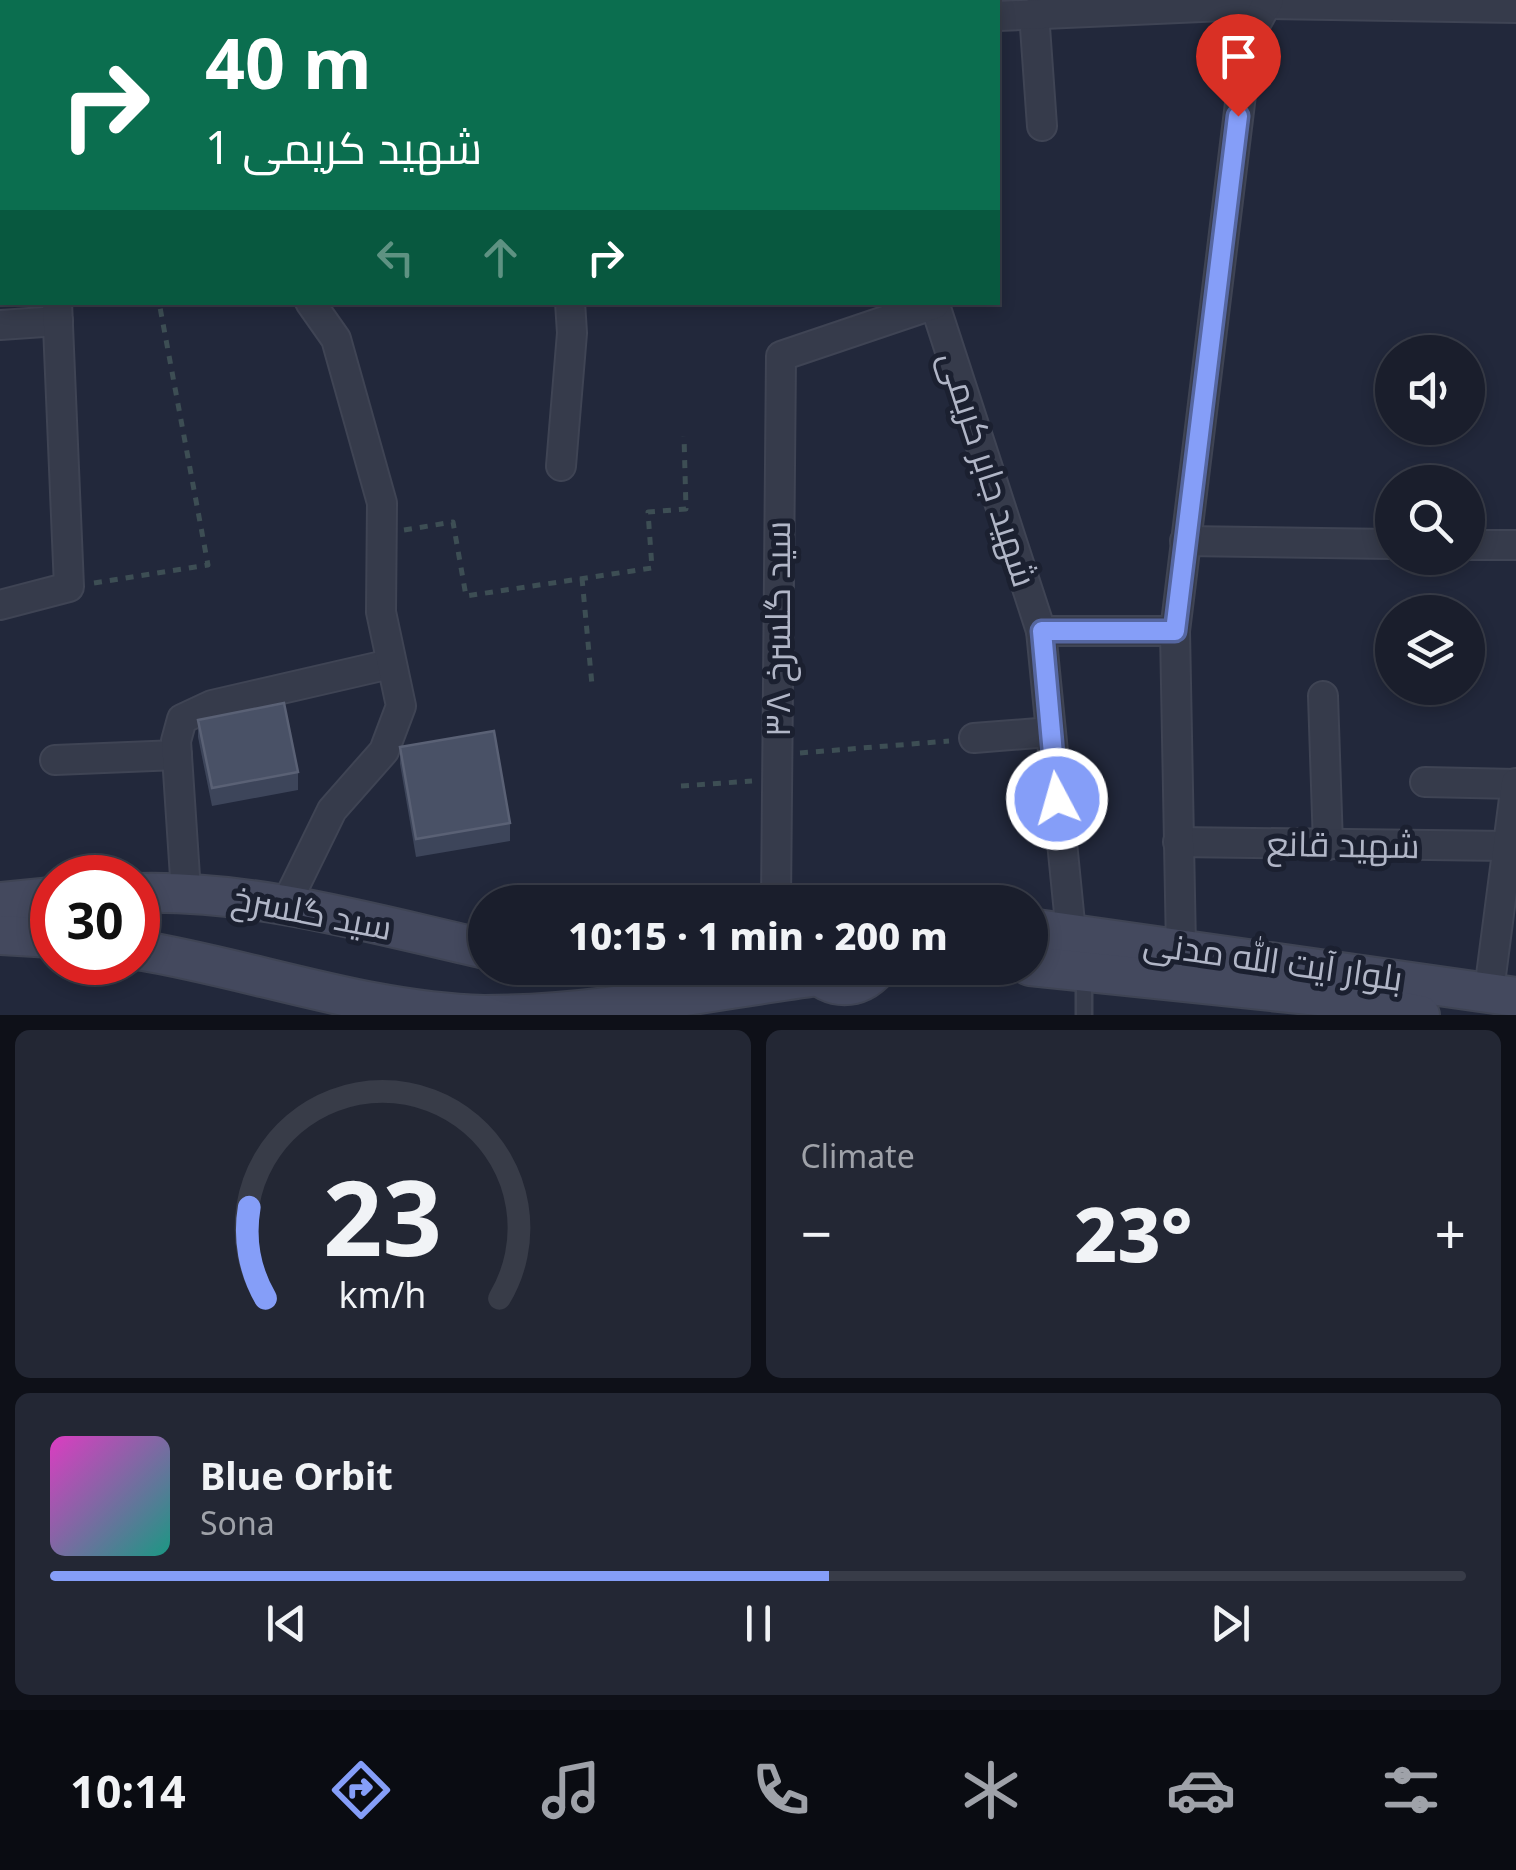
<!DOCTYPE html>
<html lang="en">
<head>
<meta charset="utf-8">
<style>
  :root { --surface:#1a1e2c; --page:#232734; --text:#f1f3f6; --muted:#9fa2a9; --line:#383c48; --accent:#859ef8 }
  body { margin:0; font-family:"Noto Sans",Cairo,sans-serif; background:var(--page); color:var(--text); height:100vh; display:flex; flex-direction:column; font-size:38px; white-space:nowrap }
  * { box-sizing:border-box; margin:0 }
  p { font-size:32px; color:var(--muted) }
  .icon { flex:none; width:55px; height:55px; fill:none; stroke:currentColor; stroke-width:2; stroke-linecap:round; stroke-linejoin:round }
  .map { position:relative; height:1015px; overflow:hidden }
  .details { display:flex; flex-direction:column; gap:15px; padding:15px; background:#0e1018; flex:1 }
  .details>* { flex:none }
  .banner { position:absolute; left:0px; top:0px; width:1000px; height:305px; box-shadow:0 5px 15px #0003,0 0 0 2px var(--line); background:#0b6e4f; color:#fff; overflow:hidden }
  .tools { position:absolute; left:1375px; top:335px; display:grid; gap:20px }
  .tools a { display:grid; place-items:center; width:110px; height:110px; border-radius:50%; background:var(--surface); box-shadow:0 5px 15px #0003,0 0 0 2px var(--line); font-size:50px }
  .speed { position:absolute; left:30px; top:855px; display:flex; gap:20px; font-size:50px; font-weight:700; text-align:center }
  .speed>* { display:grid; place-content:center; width:130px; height:130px; border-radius:50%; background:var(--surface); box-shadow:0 5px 15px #0003,0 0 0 2px var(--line); line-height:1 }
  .speed .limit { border:15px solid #d22; background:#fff; color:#111 }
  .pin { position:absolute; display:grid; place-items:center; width:85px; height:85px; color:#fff; margin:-102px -42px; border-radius:50% 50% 50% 0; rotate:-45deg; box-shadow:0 0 10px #0007 }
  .pin .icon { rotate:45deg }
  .me { position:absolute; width:110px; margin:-55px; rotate:354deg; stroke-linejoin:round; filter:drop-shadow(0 0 8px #0008) }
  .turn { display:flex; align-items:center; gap:35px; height:210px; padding:0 40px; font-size:45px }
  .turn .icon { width:130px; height:130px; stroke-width:2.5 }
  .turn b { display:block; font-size:70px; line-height:85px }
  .lanes { display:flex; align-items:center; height:95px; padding:0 40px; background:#0003; justify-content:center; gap:50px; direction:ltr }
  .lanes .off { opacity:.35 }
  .big { font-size:75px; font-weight:800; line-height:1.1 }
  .details .widget { flex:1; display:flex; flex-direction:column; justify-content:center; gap:15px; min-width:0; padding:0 35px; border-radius:15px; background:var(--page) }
  .details .dial { align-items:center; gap:0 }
  .dial svg { height:260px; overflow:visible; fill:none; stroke:var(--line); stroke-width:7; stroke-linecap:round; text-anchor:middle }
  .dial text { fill:var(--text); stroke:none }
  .song { display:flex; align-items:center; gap:30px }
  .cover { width:120px; height:120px; border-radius:15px; background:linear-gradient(135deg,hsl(310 70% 55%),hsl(170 70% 35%)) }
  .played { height:10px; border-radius:5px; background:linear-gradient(90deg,var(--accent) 55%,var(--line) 55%) }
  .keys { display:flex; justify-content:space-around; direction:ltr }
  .heat { display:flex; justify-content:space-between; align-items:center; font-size:55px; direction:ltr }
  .details .tiles { flex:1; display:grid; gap:15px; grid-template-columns:1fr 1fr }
  .widget:last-child { grid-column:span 2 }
  .trip { position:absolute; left:468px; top:885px; width:580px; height:100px; border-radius:50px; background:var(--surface); box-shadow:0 5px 15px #0003,0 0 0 2px var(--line); font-weight:800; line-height:100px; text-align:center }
  .tabs { display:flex; height:160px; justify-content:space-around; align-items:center; background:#0a0c12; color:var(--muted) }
  .tabs .icon { width:70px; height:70px }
  .tabs .current { color:var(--accent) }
  .tabs b { font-size:45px; color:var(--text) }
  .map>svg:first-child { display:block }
</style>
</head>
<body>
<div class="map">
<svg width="1516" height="1015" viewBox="0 0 1516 1015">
  <rect width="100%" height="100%" fill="#22283b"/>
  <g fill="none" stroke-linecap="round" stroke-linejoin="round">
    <!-- lane casing -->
    <g stroke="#3f4454" stroke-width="19">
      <path id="lane" d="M1084,976V1015"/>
    </g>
    <!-- street casing -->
    <g stroke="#3f4454" stroke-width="32">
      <g id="street">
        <path d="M171,0L172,2"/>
        <path d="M424,0V2"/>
        <path d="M821,0L822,2"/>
        <path d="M965,2V0"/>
        <path d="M1034,13L1042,126"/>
        <path d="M998,16L1269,4L1516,8"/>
        <path d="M0,227H2"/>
        <path d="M934,302L1041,631L1071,933"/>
        <path d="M0,325L58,321"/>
        <path d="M561,466L572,333L570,302"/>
        <path d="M1185,541L1392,544"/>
        <path d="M1468,545H1516"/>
        <path d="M0,605L69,587L57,302"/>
        <path d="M1041,631H1175"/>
        <path d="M1323,696L1328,845"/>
        <path d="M974,738L1050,732"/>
        <path d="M55,760L177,755"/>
        <path d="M1425,782L1516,784"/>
        <path d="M1178,842L1508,846"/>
        <path d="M186,892L176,741L182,719L212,705L390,664"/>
        <path d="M776,902L781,356L935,304"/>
        <path d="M286,904L332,810L384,751L401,706L381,612L382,503L336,339L310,302"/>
        <path d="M1181,948L1175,631L1248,38L1269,0"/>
        <path d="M1489,991L1516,783"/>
      </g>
    </g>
    <!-- secondary casing -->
    <g stroke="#3f4454" stroke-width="42">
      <g id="secondary">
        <path d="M138,893C256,890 370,923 485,949"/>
        <path d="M0,902L52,897"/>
        <path d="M1030,928L1516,997"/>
        <path d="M0,935L52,938"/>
        <path d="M138,950C252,969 366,1012 484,1015C594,1015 709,991 818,976"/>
        <path d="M1030,966L1337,998L1420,1015"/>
        <path d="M811,968C831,991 858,991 878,968"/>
      </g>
    </g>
    <!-- path -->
    <g stroke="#3d4e54" stroke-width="5" stroke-dasharray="8 8" stroke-linecap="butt">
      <path d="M404,530L453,522L466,596L652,568L648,512L686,509L684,436"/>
      <path d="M582,578L592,685"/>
      <path d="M94,583L208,565L159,302"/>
      <path d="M800,753L949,741"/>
      <path d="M681,786L752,781"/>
    </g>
    <!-- lane -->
    <use href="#lane" stroke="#363b4b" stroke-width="14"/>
    <!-- street -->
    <use href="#street" stroke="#363b4b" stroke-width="28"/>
    <!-- secondary -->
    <use href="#secondary" stroke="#44495e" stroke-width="38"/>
  </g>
  <!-- wall -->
  <g fill="#3d455a">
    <path d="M198,720L298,772V790L212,806L198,737Z"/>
    <path d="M400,747L510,823V841L416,857L400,764Z"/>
  </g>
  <!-- building -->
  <g fill="#495166" stroke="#5a6175" stroke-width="2.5">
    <path d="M284,703L298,772L212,788L198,720Z"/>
    <path d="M494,731L510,823L416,839L400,747Z"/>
  </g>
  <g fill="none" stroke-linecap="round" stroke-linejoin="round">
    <!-- route casing -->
    <g stroke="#5667a1" stroke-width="25">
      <path id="route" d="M1057,799L1042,631H1175L1238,116"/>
    </g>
    <!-- route -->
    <use href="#route" stroke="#859ef8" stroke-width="18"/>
  </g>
  <g text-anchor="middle" stroke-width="10" stroke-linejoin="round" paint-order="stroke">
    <!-- street labels -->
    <g font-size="35" fill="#b1b6c7" stroke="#1b2030">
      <text transform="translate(988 469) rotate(72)" y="12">شهید جابر کریمی</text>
      <text transform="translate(778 629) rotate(-90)" y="12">سید گلسرخ ۳۸</text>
      <text transform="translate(1343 845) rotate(1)" y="12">شهید قانع</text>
      <text transform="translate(312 913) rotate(11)" y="12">سید گلسرخ</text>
      <text transform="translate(1273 961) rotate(8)" y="12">بلوار آیت الله مدنی</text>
    </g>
  </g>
</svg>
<div class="tools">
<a><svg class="icon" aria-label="sound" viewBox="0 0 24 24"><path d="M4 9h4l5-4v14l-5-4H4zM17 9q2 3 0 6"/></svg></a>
<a><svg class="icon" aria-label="search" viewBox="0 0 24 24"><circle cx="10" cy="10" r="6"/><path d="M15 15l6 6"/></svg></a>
<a><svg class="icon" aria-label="layers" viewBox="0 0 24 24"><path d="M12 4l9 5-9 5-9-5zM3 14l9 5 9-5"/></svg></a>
</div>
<div class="speed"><div class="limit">30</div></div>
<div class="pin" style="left:1238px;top:116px;background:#d93025"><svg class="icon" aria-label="arrive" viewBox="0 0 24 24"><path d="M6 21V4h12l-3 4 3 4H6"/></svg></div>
<svg class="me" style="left:1057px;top:799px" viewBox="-20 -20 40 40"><circle r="17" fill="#859ef8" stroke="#fff" stroke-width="3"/><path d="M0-11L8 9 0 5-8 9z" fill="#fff"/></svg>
<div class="trip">10:15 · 1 min · 200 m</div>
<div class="banner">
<div class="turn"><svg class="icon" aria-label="right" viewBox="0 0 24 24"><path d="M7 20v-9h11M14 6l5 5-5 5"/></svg><div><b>40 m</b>شهید کریمی 1</div></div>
<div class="lanes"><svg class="icon off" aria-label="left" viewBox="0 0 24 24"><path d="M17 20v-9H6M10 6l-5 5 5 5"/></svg><svg class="icon off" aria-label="ahead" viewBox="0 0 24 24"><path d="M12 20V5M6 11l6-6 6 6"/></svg><svg class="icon" aria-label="right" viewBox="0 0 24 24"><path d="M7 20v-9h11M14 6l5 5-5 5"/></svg></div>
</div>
</div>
<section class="details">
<div class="tiles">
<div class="widget dial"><svg viewBox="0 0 100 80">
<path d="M14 69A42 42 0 1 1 86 69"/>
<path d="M14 69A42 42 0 0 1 9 41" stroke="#859ef8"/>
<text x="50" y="56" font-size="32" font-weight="700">23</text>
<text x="50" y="72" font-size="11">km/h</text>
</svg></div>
<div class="widget"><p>Climate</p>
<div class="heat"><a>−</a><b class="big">23°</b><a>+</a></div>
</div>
<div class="widget">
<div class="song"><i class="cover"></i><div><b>Blue Orbit</b><p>Sona</p></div></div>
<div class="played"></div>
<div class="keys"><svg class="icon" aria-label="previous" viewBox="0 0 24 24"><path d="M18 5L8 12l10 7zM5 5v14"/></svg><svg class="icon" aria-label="pause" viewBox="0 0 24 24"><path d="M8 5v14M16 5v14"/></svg><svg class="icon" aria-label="next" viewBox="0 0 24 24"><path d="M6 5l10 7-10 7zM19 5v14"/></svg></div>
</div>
</div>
</section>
<nav class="tabs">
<b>10:14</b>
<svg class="icon current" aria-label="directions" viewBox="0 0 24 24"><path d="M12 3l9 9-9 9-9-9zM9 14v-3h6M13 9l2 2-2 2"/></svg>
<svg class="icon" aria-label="music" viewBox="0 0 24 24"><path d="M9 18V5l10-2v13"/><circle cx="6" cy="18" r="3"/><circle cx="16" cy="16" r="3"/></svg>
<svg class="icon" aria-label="phone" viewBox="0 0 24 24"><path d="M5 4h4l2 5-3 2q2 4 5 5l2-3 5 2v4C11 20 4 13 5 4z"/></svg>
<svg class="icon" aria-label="climate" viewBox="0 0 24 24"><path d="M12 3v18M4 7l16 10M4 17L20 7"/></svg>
<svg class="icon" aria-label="car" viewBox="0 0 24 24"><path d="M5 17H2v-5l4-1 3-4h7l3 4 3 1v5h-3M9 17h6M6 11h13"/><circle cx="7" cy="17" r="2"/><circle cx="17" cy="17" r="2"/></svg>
<svg class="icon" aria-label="filters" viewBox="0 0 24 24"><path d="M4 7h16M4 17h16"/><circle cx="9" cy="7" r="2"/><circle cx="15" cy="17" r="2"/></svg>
</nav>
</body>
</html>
